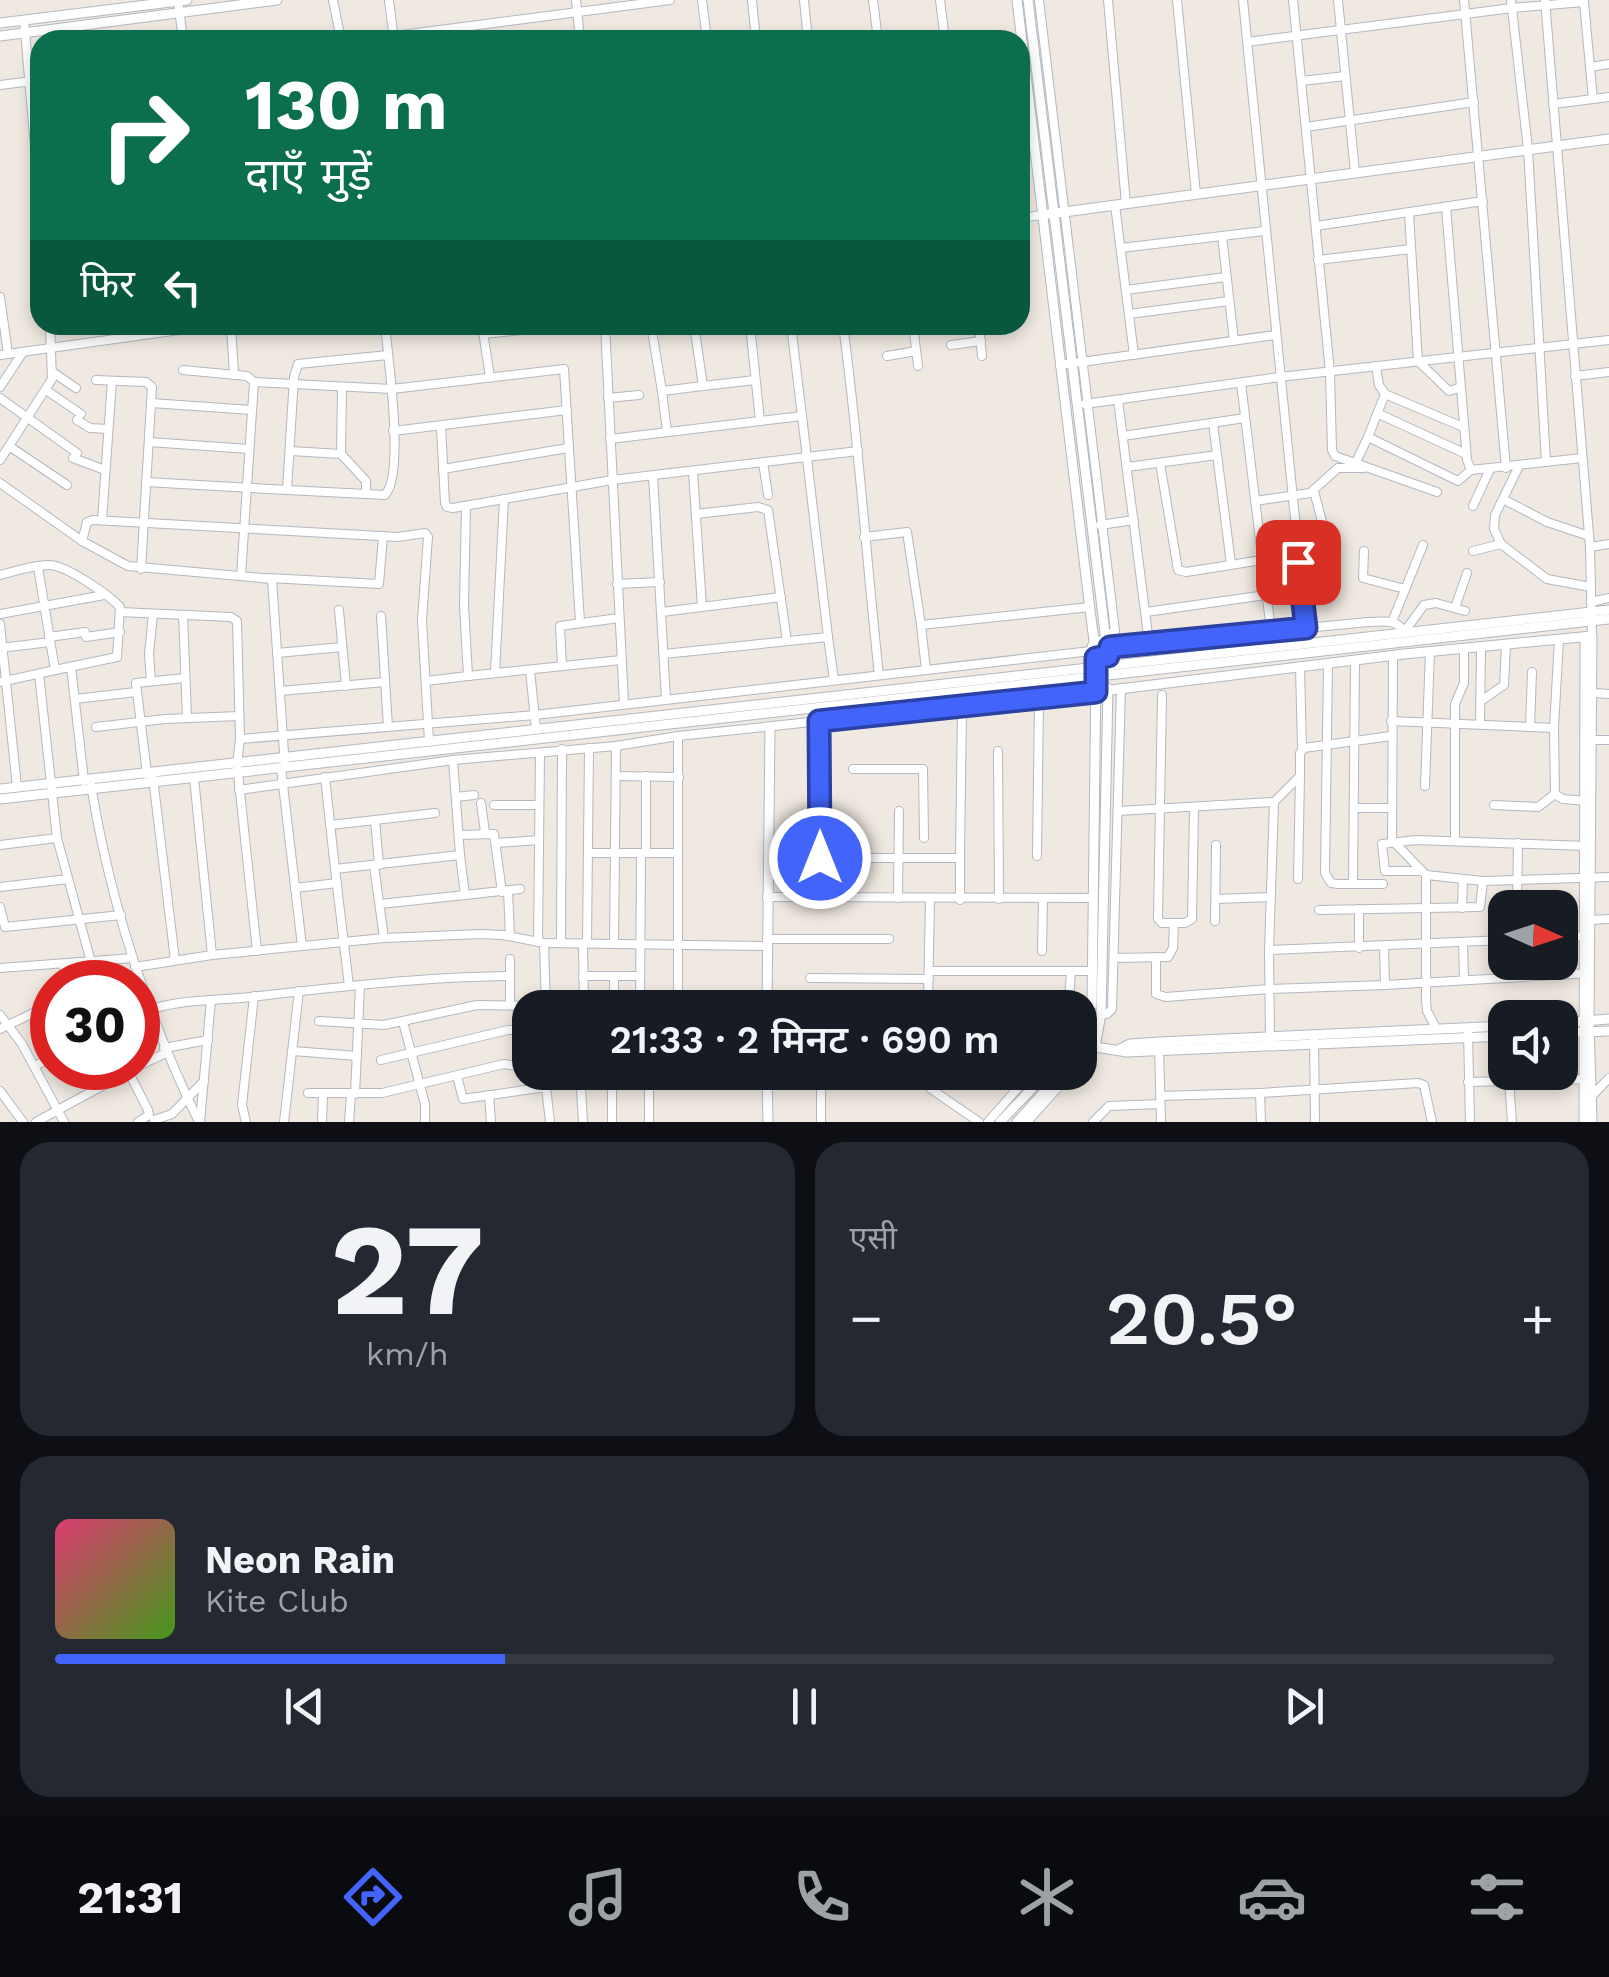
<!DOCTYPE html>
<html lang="hi">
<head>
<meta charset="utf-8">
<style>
  :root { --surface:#171b24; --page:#242831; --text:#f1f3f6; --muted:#9ea1a6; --line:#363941; --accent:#4264fb }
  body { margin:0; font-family:"Work Sans","Noto Sans Devanagari",sans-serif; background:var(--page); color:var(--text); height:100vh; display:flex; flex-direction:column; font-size:38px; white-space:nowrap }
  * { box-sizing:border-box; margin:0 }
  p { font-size:32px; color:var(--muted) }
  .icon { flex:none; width:55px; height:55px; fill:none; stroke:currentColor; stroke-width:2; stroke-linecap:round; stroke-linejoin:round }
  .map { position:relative; height:1122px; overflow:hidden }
  .drawer { display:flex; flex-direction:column; gap:20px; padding:20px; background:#0d0f14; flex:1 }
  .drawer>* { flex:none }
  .banner { position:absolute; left:30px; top:30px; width:1000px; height:305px; border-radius:30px; box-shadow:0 5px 15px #0003; background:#0b6e4f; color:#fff; overflow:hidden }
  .needle { width:65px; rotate:93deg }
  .buttons { position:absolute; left:1488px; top:890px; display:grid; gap:20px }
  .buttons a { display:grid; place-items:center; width:90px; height:90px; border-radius:20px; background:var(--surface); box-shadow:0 5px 15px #0003; font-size:50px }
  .speed { position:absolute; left:30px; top:960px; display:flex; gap:20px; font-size:50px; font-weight:700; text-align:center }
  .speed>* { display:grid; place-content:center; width:130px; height:130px; border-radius:50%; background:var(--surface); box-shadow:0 5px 15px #0003; line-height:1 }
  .speed .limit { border:15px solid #d22; background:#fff; color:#111 }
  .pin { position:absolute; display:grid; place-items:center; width:85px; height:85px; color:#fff; margin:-42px; border-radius:20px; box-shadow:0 5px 15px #0006 }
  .me { position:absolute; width:110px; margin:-55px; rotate:0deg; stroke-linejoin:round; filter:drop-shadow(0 0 8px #0008) }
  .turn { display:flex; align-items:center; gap:35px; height:210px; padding:0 50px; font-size:45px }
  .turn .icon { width:130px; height:130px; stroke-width:2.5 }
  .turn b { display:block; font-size:70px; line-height:85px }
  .then { display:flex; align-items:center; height:95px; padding:0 50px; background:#0003; gap:20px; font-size:38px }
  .big { font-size:75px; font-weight:600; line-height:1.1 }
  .drawer .tile { flex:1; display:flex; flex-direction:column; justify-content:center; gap:15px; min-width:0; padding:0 35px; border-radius:30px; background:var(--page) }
  .drawer .dial { align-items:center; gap:0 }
  .dial b { font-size:130px; line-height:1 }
  .song { display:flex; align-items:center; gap:30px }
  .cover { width:120px; height:120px; border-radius:15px; background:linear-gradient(135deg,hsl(340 70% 55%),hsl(100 70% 35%)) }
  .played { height:10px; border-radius:5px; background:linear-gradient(90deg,var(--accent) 30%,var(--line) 30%) }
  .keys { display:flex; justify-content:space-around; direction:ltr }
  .heat { display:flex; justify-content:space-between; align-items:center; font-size:55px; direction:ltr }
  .drawer .tiles { flex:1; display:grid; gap:20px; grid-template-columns:1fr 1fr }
  .tile:last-child { grid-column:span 2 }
  .trip { position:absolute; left:512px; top:990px; width:585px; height:100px; border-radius:30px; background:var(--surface); box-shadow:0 5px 15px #0003; font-weight:600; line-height:100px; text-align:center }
  .menu { display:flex; height:160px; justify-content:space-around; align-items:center; background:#090b0e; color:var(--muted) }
  .menu .icon { width:70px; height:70px }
  .menu .current { color:var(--accent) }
  .menu b { font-size:45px; color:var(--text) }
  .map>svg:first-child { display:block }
</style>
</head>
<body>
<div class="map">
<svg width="1609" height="1122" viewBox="0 0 1609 1122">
  <rect width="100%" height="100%" fill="#efe9e1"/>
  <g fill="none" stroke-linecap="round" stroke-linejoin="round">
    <!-- minor casing -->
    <g stroke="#b4b7c1" stroke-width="10">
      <g id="minor">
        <path d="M333,0L341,40"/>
        <path d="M389,0L394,40"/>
        <path d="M576,0L580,40"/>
        <path d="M702,0L707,40"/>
        <path d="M752,0L756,40"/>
        <path d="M804,0L808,40"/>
        <path d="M873,0L878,40"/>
        <path d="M940,0L945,40"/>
        <path d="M1039,0L1115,631L1106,636"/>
        <path d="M1108,0L1126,204"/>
        <path d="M1177,0L1196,194"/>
        <path d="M1243,0L1306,628"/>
        <path d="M1293,0L1330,372L1332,450L1335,456L1437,492"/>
        <path d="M1338,0L1355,172"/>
        <path d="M1464,0L1506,468"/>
        <path d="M1511,0L1528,149L1546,462"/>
        <path d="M1545,0L1590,547L1592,636"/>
        <path d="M178,1L183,40"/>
        <path d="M1584,2L1590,67"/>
        <path d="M24,20L40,205"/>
        <path d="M394,36L670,0"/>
        <path d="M684,40L706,37"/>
        <path d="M1247,42L1512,8L1584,2"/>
        <path d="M1609,64L1590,67L1593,99L1609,97"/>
        <path d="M1302,81L1345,76"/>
        <path d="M0,85L40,80"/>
        <path d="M1553,104L1593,99"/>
        <path d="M1306,127L1474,102"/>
        <path d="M1115,205L1134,355"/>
        <path d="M1446,207L1467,460L1471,470L1582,458"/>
        <path d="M1409,213L1418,361L1449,391L1459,388"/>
        <path d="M1020,218L1042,215"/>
        <path d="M1316,226L1483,201"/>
        <path d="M1222,236L1234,341"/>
        <path d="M1121,248L1264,231"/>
        <path d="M1318,260L1411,249"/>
        <path d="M1126,290L1226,277"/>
        <path d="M0,297L8,354"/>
        <path d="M1129,314L1229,301"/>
        <path d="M231,325L234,375"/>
        <path d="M482,325L490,377"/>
        <path d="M605,325L624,704"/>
        <path d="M651,325L662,391"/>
        <path d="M791,325L802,416"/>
        <path d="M843,325C859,441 866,558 879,675"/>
        <path d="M913,325L918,366"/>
        <path d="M979,325L982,356"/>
        <path d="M484,334L570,325"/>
        <path d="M951,345L981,341"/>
        <path d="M0,355L215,325"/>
        <path d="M887,356L916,351"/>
        <path d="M1060,365L1275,335"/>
        <path d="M1376,366L1379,385L1385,394L1463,427"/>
        <path d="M183,370L247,376L254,382L241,576"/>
        <path d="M54,373L76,388"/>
        <path d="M1575,376L1609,372"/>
        <path d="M96,380L146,382L152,387L141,569"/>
        <path d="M254,382L392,389L564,369L580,622"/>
        <path d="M1241,383L1271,631"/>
        <path d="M703,386L755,380"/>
        <path d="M0,387L23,352"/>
        <path d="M342,387L341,454L366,481V494L385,495C405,475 388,357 385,325"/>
        <path d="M46,390L81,414"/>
        <path d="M1385,394L1368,437L1458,481L1471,470"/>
        <path d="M0,398L77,453"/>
        <path d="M608,398L639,395"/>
        <path d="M1118,400L1149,643"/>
        <path d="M151,403L252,410"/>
        <path d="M1085,404L1280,377L1609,340"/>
        <path d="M1379,414L1466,454"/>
        <path d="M77,420L90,428L108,429"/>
        <path d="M1213,423L1231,564"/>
        <path d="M441,427L445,503L447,507L453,508L612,480L858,451"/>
        <path d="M393,431L567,410"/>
        <path d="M667,432L662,391L703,386L694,325"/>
        <path d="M1123,436L1245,418"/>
        <path d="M610,439L760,421"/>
        <path d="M149,442L249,449"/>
        <path d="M9,446L67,485"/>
        <path d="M290,451L341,454"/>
        <path d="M73,458L105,470"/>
        <path d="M0,460L52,379L50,325"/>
        <path d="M763,462L768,495"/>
        <path d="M1356,462L1368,437"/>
        <path d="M1160,463L1178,570L1186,572L1262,560"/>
        <path d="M1519,466L1495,515L1494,529L1501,544L1547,579L1591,587"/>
        <path d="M1127,467L1217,455"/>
        <path d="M443,469L568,448"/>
        <path d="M693,472L702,607"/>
        <path d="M653,476L666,699"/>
        <path d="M146,482L287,490L294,377L298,364L388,355"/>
        <path d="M0,483L82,541L87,522L93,520L398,537L425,533L428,537L422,620L429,741"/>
        <path d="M287,490L366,494"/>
        <path d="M1314,491L1327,541"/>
        <path d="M1503,499L1547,522L1589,536"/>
        <path d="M1255,501L1310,493L1338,468H1364"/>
        <path d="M1473,506L1490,469"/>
        <path d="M696,514L758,507L768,510L787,641"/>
        <path d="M102,520L112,381"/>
        <path d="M1100,525L1134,520"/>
        <path d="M864,537L907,532L921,625"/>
        <path d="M82,541L128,566L272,579L285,767"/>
        <path d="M1590,547L1609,544"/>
        <path d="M1364,551L1363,578L1405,589"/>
        <path d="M1473,551L1501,544"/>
        <path d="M0,575C16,571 33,565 49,565C66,565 109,595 120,607L117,657L55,670L38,567"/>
        <path d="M269,578L379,584L383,536"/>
        <path d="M617,584L660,582"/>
        <path d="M1591,602L1609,598"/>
        <path d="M1455,608L1467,573"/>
        <path d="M339,610L346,686"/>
        <path d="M120,612L231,617L237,621L240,739L237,764L257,951"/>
        <path d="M662,612L781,597"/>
        <path d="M1146,612L1266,595"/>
        <path d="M0,614L104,595"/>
        <path d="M183,615L187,717"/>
        <path d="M381,616L388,727"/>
        <path d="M1392,622L1423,545"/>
        <path d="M0,624L17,787"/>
        <path d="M1405,631L1424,605L1436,603L1465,611"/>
        <path d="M86,637L120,632"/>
        <path d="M828,637L834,680"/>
        <path d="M1559,639L1554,728L1555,794L1563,799L1587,801"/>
        <path d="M1110,647L1368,622C1382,622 1398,618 1405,633"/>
        <path d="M0,648L50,642L49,637L85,632"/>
        <path d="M277,653L342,647"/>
        <path d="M664,654L828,637L802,416L760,421L750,325"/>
        <path d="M1393,656L1392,840L1426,875V1000L1427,1011L1436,1028"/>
        <path d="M1328,664L1325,873L1331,883L1338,884H1383"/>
        <path d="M562,666L560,626L619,618"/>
        <path d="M71,667L84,781"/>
        <path d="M1300,667L1302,750"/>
        <path d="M530,670L536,729"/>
        <path d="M926,670L921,625L1090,607"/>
        <path d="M495,673L504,499"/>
        <path d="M39,674L57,838L91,962"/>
        <path d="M468,676L621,660"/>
        <path d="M151,681L149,654L153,614"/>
        <path d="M426,681L468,676L464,606L466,506"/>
        <path d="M0,682L55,670"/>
        <path d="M280,691L385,682"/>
        <path d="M1594,693L1609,694"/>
        <path d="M1162,695L1158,919L1162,923H1185L1192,919L1194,808"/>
        <path d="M75,699L136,692"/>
        <path d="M1481,701L1504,685L1506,645"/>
        <path d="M819,721L820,897"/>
        <path d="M1391,721L1554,728"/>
        <path d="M1480,724L1481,647"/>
        <path d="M96,727L165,719L239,716"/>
        <path d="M1530,727L1532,672"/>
        <path d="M240,739L535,715L1091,651"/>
        <path d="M1589,740H1609"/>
        <path d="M998,751L999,899"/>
        <path d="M281,768L302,946"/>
        <path d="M853,769H923L924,838"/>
        <path d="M147,774L136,683L185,678"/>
        <path d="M616,776L679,777"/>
        <path d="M325,777L335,869"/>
        <path d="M153,778L175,960"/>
        <path d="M194,778L212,955"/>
        <path d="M91,785C110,902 147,1015 199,1122"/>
        <path d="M1425,786L1430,651"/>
        <path d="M239,790L453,760L616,746L678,736L1095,692"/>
        <path d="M456,797L474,795"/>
        <path d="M481,803L485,832"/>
        <path d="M494,805H539"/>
        <path d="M1494,805L1538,807L1555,794"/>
        <path d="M1354,808H1391"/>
        <path d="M1118,811L1274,802"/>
        <path d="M330,825L375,820"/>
        <path d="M459,835L494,834L502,892"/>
        <path d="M1455,840V704L1464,683V648"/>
        <path d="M496,843L539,840"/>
        <path d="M0,845L57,838"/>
        <path d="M646,852V776"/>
        <path d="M589,853H678"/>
        <path d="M1037,856L1039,699"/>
        <path d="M820,858H960V900"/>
        <path d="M960,858L962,707"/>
        <path d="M379,865L375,820L435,813"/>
        <path d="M374,866L384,938"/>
        <path d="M1422,871H1385L1382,844L1416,840L1586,846"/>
        <path d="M1426,875L1483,881L1609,877"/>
        <path d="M1298,879L1300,776"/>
        <path d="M1353,884L1355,661"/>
        <path d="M0,887L68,879"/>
        <path d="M295,888L337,883"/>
        <path d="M508,891L510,936"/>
        <path d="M465,895L520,889"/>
        <path d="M767,897L1093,898"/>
        <path d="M898,898L899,811"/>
        <path d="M930,899L928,1002L1059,1006L1069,1000L1071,971"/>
        <path d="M1216,899L1270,897"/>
        <path d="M380,904L465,895L460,855"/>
        <path d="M0,907L5,927L121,915"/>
        <path d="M1462,908L1463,879"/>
        <path d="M1517,908L1518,843"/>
        <path d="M1359,909V948"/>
        <path d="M1319,910L1480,907L1483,881"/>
        <path d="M1589,920L1609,919"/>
        <path d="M1215,921L1216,845"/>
        <path d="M1560,937L1590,936"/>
        <path d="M767,939H889"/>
        <path d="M538,942L540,753"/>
        <path d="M1463,942L1464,980"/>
        <path d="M544,943L546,1008"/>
        <path d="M561,943L562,749"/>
        <path d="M583,943L584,1008"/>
        <path d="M587,943L589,748"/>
        <path d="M614,944L616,746"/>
        <path d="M1269,950L1505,940"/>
        <path d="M1042,951L1043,899"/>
        <path d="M1156,957V994L1166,997L1269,989L1385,985L1384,947"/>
        <path d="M1114,958L1168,957L1173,948L1174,923"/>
        <path d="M510,959V1004"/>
        <path d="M63,965L68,982"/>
        <path d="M135,967L212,955L384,938L481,934L503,935L544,943L767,946"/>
        <path d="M0,968L133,958"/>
        <path d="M929,971H1092"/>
        <path d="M583,976H640"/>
        <path d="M614,976V1008"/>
        <path d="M810,978L929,979"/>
        <path d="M1385,985L1590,973"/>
        <path d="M349,986L335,869L460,855L453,760"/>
        <path d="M640,1006H678"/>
        <path d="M640,1008L641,853"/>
        <path d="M678,1008V736"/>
        <path d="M138,1014C171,999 214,1001 251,997C337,987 423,977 510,976"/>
        <path d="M1101,1014H1107L1112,1009L1121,688"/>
        <path d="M0,1015L22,1044L64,1122"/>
        <path d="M319,1021L384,1025L477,1005L546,1006"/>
        <path d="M403,1022L425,1104V1122"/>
        <path d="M0,1029L52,1004"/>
        <path d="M1468,1032L1470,1122"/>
        <path d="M1314,1038L1315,1122"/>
        <path d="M1270,1041L1269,950L1274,802L1300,776V753L1304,748L1391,736"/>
        <path d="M1159,1047L1161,1122"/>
        <path d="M164,1048L208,1040"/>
        <path d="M293,1051L357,1056"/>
        <path d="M381,1060L508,1030H530"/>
        <path d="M35,1066L52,1057"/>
        <path d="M138,1066L166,1053"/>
        <path d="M128,1071L148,1110L149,1115L138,1122"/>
        <path d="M580,1072L583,1122"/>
        <path d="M612,1072V1122"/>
        <path d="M649,1072V1122"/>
        <path d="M927,1072L931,1089L979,1122"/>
        <path d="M457,1076L463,1099L546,1087L550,1122"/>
        <path d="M1509,1080L1512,1122"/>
        <path d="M1468,1082L1589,1079"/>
        <path d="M0,1091L23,1122"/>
        <path d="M308,1093H382L504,1064L530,1068"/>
        <path d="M1260,1093L1418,1083L1424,1085L1432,1122"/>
        <path d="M355,1094L360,986"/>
        <path d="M489,1095L491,1122"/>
        <path d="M1160,1096L1260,1093L1261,1122"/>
        <path d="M1588,1100L1609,1078"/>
        <path d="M154,1120L172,1114L204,1081"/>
        <path d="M36,1122L135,1068"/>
        <path d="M200,1122L211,1000"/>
        <path d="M246,1122L242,1105L254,996"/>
        <path d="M284,1122L299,991"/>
        <path d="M322,1122L323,1094"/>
        <path d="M349,1122L351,1094"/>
        <path d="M821,1122V1072"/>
        <path d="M988,1122L1032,1072"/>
        <path d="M1027,1122L1072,1072"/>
        <path d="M1093,1122L1109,1106L1160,1104"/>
      </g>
    </g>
    <!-- tertiary casing -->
    <g stroke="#b4b7c1" stroke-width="11">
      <g id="tertiary">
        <path d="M1017,0L1090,610L1094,641L1091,651L1096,657L1107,656L1110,647L1106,641H1094"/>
        <path d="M1028,0L1106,641"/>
        <path d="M0,23L187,0"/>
        <path d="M0,36L277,0"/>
        <path d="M1049,214L1609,139"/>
        <path d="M1095,692L1404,654L1592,636L1589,1022L1592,1122"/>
        <path d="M0,789L1609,610"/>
        <path d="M0,799L1609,619"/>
        <path d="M767,1008L770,727"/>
        <path d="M1560,1023L1609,1019"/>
        <path d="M1560,1033L1609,1031"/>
        <path d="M1096,1038L1091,1033H1080L1092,1005L1096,672"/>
        <path d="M1095,1047L1127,1052L1505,1036"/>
        <path d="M1120,1049L1130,1044L1159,1042L1505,1026"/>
        <path d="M1080,1051L1089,1052L1095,1047L1101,1014L1108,688"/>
        <path d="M767,1072L768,1122"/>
        <path d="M1000,1122L1048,1072"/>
        <path d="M1017,1122L1062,1072"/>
        <path d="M1584,1122L1585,637"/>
      </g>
    </g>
    <!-- minor -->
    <use href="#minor" stroke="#fff" stroke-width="8"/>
    <!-- tertiary -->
    <use href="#tertiary" stroke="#fff" stroke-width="9"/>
  </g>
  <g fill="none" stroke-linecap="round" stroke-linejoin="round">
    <!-- route casing -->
    <g stroke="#2b41a3" stroke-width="25">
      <path id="route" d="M820,858L819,721L1096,692V658L1108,656L1110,647L1306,628L1298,562"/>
    </g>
    <!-- route -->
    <use href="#route" stroke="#4264fb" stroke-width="18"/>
  </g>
</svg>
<div class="buttons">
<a><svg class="needle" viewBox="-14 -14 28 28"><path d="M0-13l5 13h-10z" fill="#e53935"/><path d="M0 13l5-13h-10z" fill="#9ea1a6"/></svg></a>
<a><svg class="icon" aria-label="sound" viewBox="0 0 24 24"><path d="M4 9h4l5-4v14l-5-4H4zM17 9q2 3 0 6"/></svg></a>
</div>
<div class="speed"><div class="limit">30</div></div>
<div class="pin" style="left:1298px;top:562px;background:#d93025"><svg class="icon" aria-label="arrive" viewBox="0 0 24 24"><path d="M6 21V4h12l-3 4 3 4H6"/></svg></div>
<svg class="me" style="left:820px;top:858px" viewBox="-20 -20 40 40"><circle r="17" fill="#4264fb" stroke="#fff" stroke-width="3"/><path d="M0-11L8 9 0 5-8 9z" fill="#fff"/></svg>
<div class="trip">21:33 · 2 मिनट · 690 m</div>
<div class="banner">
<div class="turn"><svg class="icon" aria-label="right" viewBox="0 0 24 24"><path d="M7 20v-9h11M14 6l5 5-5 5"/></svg><div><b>130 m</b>दाएँ मुड़ें</div></div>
<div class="then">फिर<svg class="icon" aria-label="left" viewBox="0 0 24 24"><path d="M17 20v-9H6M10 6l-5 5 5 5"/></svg></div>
</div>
</div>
<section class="drawer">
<div class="tiles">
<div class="tile dial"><b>27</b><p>km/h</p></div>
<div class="tile"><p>एसी</p>
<div class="heat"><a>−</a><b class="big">20.5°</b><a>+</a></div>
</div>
<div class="tile">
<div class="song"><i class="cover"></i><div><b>Neon Rain</b><p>Kite Club</p></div></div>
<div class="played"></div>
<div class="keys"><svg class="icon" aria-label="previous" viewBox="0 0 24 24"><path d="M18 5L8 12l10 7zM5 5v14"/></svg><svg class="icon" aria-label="pause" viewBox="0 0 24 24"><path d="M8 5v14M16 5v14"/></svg><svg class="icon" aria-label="next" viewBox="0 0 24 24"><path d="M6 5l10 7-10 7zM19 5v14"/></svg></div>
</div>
</div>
</section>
<nav class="menu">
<b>21:31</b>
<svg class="icon current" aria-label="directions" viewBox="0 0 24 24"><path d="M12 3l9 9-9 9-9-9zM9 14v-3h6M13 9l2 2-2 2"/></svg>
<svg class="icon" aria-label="music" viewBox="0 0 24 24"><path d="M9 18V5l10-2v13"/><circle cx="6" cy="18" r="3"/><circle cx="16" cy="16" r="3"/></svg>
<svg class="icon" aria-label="phone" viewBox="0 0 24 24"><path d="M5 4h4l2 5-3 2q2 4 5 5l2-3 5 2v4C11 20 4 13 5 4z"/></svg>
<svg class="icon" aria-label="climate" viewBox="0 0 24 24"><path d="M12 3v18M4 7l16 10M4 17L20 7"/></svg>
<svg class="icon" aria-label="car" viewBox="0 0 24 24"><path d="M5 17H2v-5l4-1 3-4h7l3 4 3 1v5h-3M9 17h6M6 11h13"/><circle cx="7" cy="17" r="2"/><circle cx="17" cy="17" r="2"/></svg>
<svg class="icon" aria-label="filters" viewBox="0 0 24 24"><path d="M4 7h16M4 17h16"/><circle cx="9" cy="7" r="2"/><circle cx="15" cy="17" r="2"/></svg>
</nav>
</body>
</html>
